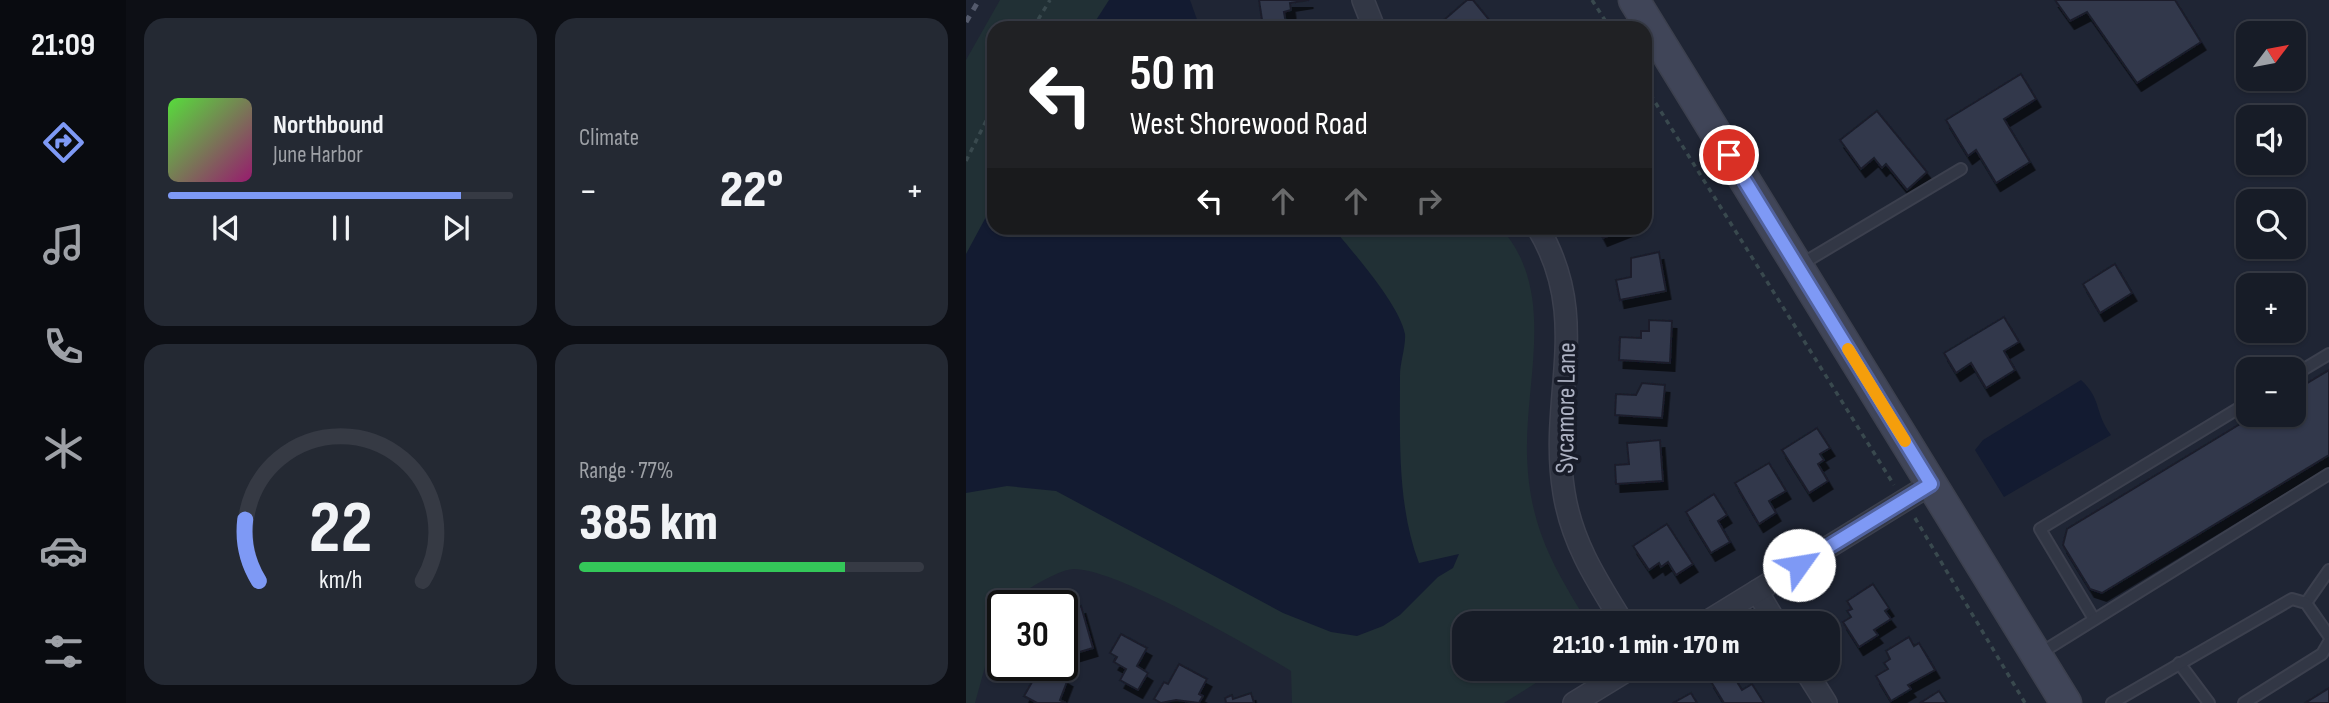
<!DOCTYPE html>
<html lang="en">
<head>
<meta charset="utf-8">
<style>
  :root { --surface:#171c27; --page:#242933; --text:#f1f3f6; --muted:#9ea1a7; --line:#363a44; --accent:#7e99f5 }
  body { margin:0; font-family:"Sofia Sans Condensed",sans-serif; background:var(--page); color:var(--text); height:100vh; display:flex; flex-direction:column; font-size:26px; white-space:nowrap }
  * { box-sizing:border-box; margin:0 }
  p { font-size:23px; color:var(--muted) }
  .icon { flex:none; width:38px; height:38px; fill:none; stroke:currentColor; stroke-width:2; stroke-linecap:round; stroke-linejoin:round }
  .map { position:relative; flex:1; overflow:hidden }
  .drawer { display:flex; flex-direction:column; gap:18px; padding:18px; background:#0d0f15; width:840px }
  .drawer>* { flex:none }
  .guide { position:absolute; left:21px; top:21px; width:665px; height:214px; border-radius:21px; box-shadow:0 2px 5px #0004,0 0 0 2px var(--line); background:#202124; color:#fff; overflow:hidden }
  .needle { width:46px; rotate:58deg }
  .tools { position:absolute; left:1270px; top:21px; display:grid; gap:14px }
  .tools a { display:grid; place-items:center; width:70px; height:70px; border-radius:14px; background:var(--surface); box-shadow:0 2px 5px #0004,0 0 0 2px var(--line); font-size:35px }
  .speed { position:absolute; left:21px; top:590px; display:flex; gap:14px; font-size:35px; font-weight:700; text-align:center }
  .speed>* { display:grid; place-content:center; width:91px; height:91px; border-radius:50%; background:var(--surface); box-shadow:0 2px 5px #0004,0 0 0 2px var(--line); line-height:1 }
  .speed .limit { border:4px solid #111; border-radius:10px; background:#fff; color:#111 }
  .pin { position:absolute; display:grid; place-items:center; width:60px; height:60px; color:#fff; margin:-30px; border:4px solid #fff; border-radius:50%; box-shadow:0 2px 7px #0007 }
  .me { position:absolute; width:77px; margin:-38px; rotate:58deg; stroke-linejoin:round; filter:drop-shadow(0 0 5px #0008) }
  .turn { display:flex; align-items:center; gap:24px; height:147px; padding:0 28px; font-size:32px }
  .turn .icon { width:91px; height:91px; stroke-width:2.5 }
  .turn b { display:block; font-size:49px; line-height:60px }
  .lanes { display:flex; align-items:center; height:66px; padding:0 28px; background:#0003; justify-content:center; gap:35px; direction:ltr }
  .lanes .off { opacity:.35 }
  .big { font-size:52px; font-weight:800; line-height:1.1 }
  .drawer .card { flex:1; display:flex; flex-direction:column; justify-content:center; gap:10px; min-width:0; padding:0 24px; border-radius:21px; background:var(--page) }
  .drawer .dial { align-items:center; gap:0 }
  .dial svg { height:182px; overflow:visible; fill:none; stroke:var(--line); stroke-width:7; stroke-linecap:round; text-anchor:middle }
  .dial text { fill:var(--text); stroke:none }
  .song { display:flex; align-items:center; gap:21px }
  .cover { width:84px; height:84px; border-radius:10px; background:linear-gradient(135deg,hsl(110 70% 55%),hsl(320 70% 35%)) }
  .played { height:7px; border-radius:4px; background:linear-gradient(90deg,var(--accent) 85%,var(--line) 85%) }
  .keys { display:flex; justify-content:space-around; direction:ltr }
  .heat { display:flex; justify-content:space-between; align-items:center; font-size:38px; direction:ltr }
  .charge { height:10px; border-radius:5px; background:linear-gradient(90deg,#34c759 77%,var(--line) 0) }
  .drawer .tiles { flex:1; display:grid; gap:18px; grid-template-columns:repeat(2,1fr) }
  .trip { position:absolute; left:486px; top:611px; width:388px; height:70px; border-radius:21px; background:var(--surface); box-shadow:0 2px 5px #0004,0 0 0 2px var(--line); font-weight:800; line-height:70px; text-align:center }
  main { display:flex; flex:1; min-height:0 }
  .dock { display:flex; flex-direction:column; width:126px; justify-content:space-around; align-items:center; background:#090b10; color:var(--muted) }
  .dock .icon { width:49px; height:49px }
  .dock .on { color:var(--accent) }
  .dock b { font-size:32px; color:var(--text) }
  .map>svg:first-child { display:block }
</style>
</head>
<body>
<main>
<nav class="dock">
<b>21:09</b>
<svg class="icon on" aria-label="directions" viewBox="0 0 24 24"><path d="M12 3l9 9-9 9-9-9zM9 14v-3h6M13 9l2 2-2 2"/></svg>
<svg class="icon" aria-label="music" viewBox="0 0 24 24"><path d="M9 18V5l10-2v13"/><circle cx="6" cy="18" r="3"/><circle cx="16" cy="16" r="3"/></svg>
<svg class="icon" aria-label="phone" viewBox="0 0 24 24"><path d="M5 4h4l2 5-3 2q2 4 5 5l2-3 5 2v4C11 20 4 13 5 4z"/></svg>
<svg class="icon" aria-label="climate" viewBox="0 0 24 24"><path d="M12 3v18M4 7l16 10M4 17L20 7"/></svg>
<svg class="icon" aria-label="car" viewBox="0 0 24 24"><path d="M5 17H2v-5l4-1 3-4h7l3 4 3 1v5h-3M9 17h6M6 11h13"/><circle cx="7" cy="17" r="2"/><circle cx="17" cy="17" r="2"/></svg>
<svg class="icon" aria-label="filters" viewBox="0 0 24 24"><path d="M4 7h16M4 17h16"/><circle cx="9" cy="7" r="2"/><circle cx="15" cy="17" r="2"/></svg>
</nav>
<section class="drawer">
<div class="tiles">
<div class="card">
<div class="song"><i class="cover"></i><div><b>Northbound</b><p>June Harbor</p></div></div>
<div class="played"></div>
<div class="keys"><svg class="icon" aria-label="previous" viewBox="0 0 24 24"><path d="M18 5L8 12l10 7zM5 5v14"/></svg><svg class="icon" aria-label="pause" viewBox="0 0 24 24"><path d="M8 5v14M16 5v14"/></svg><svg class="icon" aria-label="next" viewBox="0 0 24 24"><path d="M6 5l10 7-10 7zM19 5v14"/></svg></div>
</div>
<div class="card"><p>Climate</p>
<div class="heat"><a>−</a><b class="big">22°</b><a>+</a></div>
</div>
<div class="card dial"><svg viewBox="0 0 100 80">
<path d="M14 69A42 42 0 1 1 86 69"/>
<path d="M14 69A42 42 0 0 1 8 42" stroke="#7e99f5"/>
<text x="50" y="56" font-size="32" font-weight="700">22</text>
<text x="50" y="72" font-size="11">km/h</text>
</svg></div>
<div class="card"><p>Range · 77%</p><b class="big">385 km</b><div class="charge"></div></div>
</div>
</section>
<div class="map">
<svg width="1363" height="703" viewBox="0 0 1363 703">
  <defs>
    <filter id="shadow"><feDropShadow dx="4.5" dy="8" stdDeviation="0" flood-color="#0009"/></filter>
  </defs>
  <rect width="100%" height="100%" fill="#1f2534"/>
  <!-- green -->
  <path fill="#213035" d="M34,0H223L234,28H28V228H535C591,292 559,378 561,455C563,525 586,565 622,623H499V668L592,669L538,703H326L325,671C284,646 151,569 108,569C91,569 52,596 36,605L9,703H0V60Z"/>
  <!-- water -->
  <g fill="#131b31">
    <path d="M143,0H224L234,28H125Z"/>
    <path d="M28,202V228H367C386,251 434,305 439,334C440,346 434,363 434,376C434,437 431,506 453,563L493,554L487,568L472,577L434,615L417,626L391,636L365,632L317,613L90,491L41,486L0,493V254Z"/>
    <path d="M1115,380C1136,399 1128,412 1145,435L1038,497L1009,450L1017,440Z"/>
  </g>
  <!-- building -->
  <g fill="#31384b" stroke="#1a1e2b" stroke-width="2" filter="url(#shadow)">
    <path d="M293,0H343L324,3L325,10L318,12L320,23L297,27Z"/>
    <path d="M501,0H507L525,22L518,28H473L471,26Z"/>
    <path d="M1089,0H1209L1235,42L1171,83L1121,12L1104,21Z"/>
    <path d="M1055,74L1070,99L1038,119L1064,162L1030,183L1010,150L1002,156L980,120Z"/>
    <path d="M911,111L961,172L941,190L920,164L916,168L908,158L895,169L874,140Z"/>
    <path d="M632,228H662L637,238Z"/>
    <path d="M693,252L700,291L654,300L650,280L665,277V258Z"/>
    <path d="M1149,264L1166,293L1134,313L1117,284Z"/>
    <path d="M1038,317L1053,342L1038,351L1049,370L1020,388L1005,363L990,373L978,353Z"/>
    <path d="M683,320L706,321L704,363L653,360L654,337L675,338V331H683Z"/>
    <path d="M1363,370V455L1136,593L1124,589L1097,545L1101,529L1289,415H1328V391Z"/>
    <path d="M676,383L699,385L696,418L649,415L650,394L670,395Z"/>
    <path d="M851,428L864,448L854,454L858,460L852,464L862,481L843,493L816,450Z"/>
    <path d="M694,440L697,481L650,484L649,465L663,464L661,443Z"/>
    <path d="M803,463L820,491L803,501L810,513L793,524L769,483Z"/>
    <path d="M748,494L761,515L752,521L764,542L745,553L720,512Z"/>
    <path d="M701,524L727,564L710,575L702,562L695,567L693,563L683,570L667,546Z"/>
    <path d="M907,584L923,608L919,611L925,619L908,630L912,635L893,647L877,622L885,617L881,611L886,609L881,601Z"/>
    <path d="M115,606L127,648L107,654L104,645L96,647V620L104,618L102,610Z"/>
    <path d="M155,634L181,648L171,666L182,673L172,690L154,680L160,669L148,662L151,657L144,653Z"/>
    <path d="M943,637L948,646L953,643L969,670L942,685L945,689L925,701L910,676L922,669L918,663L924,659L920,651Z"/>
    <path d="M213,664L241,679L233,694L237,696L233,703L210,700L195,703L188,699L198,682L202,684Z"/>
    <path d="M74,668L89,677L92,673L102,679L94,700L100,703H71L58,696Z"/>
    <path d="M763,669L776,690L786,684L798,703H758L744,680Z"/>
    <path d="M1363,688V703H1339Z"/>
    <path d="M973,691L981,703H954Z"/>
    <path d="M285,693L288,703H260L259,698L266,695L267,699Z"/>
    <path d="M725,693L731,703H707Z"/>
  </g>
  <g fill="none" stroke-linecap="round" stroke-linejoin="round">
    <!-- service casing -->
    <g stroke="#3c404e" stroke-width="14">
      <g id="service">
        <path d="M834,265L995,169"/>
        <path d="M1328,375L1363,354"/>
        <path d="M1340,603L1363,570"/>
        <path d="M1128,619L1074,529L1283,402"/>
        <path d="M1073,654L1363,474"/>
        <path d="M1213,663L1243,703"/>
        <path d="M1146,703L1326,599L1340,603L1363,636"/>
        <path d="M1278,703L1356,654L1363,642"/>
      </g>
    </g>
    <!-- minor casing -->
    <g stroke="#3c404e" stroke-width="24">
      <g id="minor">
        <path d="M397,0L408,28"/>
        <path d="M572,228C627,320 582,397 598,493C606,543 631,581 657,623"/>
        <path d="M791,591L810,623"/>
        <path d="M739,623L965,484"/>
        <path d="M838,668L860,703"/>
        <path d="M608,703L665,668"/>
      </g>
    </g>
    <!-- secondary casing -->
    <g stroke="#3c404e" stroke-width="33">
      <path id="secondary" d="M668,0L1100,703"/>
    </g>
    <!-- path -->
    <g stroke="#39494e" stroke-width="3.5" stroke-dasharray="5 5" stroke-linecap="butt">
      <path d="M626,0L644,28"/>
      <path d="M67,28L84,0"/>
      <path d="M679,86L928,485"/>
      <path d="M0,161L28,105"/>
      <path d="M949,518L1059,703"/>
    </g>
    <!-- service -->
    <use href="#service" stroke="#323745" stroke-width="10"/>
    <!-- minor -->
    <use href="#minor" stroke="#323745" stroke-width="21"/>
    <!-- secondary -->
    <use href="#secondary" stroke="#404558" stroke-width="30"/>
    <!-- rail -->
    <path stroke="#545a6c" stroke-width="5" stroke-dasharray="7 7" stroke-linecap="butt" d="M0,22L13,0"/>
  </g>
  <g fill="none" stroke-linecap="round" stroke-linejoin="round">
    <!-- route casing -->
    <g stroke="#52639f" stroke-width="18">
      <path id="route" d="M763,155L965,484L833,565"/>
    </g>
    <!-- route -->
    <use href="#route" stroke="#7e99f5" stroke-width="12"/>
    <!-- slow -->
    <path stroke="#f59e0b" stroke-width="12" d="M882,349L939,441"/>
  </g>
  <g text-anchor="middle" stroke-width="7" stroke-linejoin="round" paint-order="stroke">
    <!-- street labels -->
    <g font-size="26" fill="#acb1c2" stroke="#181c29">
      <text transform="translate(599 408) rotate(-89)" y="9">Sycamore Lane</text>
    </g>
  </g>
</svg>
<div class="tools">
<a><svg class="needle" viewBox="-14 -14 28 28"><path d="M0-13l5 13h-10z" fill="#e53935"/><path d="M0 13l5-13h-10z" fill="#9ea1a7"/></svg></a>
<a><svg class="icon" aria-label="sound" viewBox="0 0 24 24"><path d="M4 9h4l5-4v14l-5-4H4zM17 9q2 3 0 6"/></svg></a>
<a><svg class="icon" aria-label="search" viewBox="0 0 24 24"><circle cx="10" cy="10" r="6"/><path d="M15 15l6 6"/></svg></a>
<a>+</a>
<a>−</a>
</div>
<div class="speed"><div class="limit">30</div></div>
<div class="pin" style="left:763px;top:155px;background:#d93025"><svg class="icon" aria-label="arrive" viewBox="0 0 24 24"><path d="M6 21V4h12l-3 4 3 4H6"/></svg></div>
<svg class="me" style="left:833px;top:565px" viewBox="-20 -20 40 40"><circle r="19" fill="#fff"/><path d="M0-13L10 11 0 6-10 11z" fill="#7e99f5"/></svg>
<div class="trip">21:10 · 1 min · 170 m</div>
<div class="guide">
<div class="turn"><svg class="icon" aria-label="left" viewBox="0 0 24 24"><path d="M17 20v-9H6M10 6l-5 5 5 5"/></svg><div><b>50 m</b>West Shorewood Road</div></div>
<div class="lanes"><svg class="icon" aria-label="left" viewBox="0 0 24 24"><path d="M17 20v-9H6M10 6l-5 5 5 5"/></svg><svg class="icon off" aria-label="ahead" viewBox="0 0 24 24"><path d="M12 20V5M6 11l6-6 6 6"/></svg><svg class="icon off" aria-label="ahead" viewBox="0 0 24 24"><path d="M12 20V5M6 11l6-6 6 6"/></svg><svg class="icon off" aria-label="right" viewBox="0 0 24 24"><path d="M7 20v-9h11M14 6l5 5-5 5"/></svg></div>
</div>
</div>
</main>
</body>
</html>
